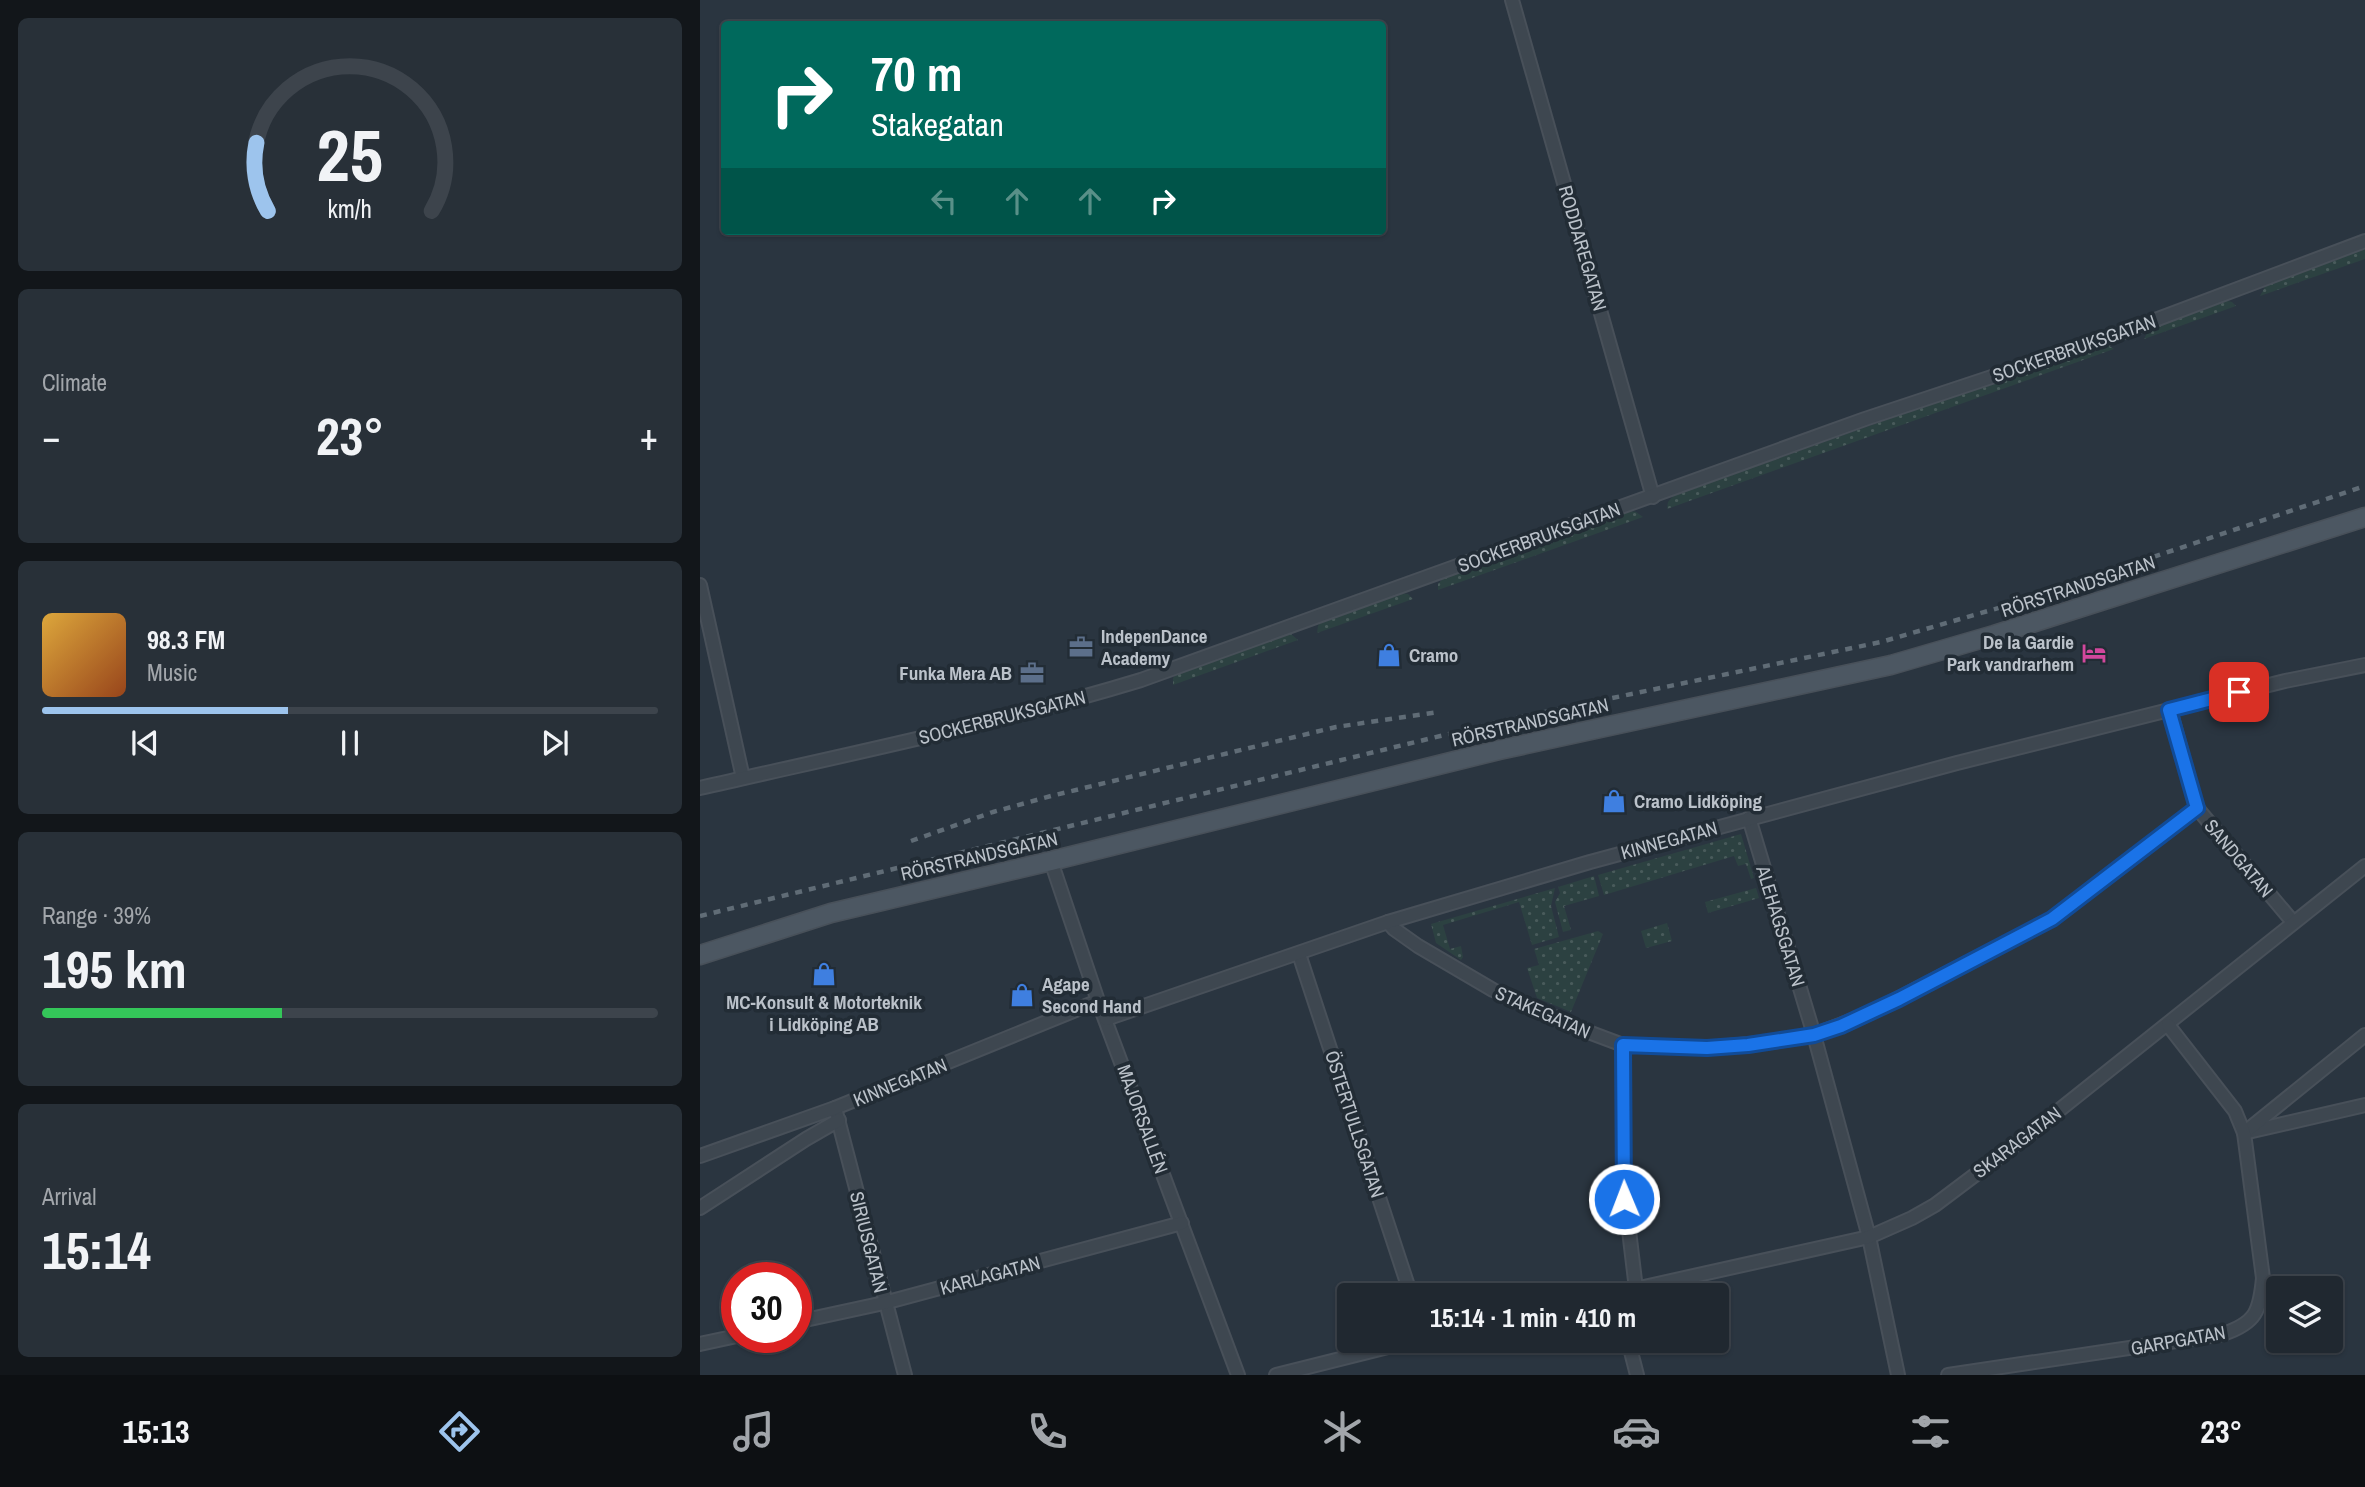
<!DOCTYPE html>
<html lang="en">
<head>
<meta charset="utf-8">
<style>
  :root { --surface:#202830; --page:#283038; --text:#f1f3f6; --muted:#a2a6ab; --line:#3d444c; --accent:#9dc4ed }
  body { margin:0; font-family:"Archivo Narrow",sans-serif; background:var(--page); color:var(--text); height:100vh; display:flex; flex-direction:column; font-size:26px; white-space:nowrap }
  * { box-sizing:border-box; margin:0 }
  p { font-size:23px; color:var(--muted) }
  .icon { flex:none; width:38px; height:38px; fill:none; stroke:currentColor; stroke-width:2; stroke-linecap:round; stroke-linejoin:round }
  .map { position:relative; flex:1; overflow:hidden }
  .sheet { display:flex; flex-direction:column; gap:18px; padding:18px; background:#12161a; width:700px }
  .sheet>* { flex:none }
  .hud { position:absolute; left:21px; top:21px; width:665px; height:214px; border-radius:7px; box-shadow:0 2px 5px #0004,0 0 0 2px var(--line); background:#00695c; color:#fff; overflow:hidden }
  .buttons { position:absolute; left:1566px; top:1276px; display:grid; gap:14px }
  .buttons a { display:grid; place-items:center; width:77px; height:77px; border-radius:7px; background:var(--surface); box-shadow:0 2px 5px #0004,0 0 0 2px var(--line); font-size:35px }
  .speed { position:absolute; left:21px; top:1262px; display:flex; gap:14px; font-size:35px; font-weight:700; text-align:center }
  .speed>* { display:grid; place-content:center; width:91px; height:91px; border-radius:50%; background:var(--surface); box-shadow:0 2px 5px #0004,0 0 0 2px var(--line); line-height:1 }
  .speed .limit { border:10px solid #d22; background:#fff; color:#111 }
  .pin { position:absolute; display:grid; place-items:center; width:60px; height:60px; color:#fff; margin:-30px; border-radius:14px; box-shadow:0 4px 10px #0006 }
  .me { position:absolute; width:77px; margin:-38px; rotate:359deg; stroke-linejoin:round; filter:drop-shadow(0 0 5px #0008) }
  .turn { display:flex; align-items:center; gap:24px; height:147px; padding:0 35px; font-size:32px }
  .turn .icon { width:91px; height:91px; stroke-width:2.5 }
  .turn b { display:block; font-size:49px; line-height:60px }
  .lanes { display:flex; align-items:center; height:66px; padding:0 35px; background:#0003; justify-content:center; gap:35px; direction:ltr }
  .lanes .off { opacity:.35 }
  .big { font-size:52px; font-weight:700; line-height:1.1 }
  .sheet .card { flex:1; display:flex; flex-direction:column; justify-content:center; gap:10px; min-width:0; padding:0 24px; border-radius:10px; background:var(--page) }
  .sheet .dial { align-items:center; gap:0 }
  .dial svg { height:182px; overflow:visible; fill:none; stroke:var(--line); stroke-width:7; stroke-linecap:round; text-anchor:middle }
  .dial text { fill:var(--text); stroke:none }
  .song { display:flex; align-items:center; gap:21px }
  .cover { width:84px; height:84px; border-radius:10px; background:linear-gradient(135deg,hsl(40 70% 55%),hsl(20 70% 35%)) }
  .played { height:7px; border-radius:4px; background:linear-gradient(90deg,var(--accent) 40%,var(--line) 40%) }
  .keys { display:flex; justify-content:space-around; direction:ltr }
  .heat { display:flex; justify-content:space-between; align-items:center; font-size:38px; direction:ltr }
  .charge { height:10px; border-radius:5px; background:linear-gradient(90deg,#34c759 39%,var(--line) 0) }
  .trip { position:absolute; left:637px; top:1283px; width:392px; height:70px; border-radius:7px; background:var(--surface); box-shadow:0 2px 5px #0004,0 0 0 2px var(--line); font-weight:700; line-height:70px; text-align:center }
  .dock { display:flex; height:112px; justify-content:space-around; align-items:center; background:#0d1013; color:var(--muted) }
  .dock .icon { width:49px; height:49px }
  .dock .on { color:var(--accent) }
  .dock b { font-size:32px; color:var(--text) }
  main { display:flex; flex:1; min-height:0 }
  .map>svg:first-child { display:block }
</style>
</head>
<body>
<main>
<section class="sheet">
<div class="card dial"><svg viewBox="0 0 100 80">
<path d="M14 69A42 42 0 1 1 86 69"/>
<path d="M14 69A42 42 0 0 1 9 39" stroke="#9dc4ed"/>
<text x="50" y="56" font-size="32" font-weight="700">25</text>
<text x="50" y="72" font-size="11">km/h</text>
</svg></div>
<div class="card"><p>Climate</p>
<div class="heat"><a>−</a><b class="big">23°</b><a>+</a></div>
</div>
<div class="card">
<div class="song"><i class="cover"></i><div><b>98.3 FM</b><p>Music</p></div></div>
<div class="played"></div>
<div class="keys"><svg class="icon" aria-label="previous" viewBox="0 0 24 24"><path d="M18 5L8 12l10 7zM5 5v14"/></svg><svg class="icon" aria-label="pause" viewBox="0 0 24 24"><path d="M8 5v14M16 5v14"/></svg><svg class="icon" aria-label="next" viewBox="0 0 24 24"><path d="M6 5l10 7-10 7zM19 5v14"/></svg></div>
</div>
<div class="card"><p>Range · 39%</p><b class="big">195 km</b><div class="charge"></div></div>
<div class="card"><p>Arrival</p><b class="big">15:14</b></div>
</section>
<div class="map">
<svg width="1665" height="1375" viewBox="0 0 1665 1375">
  <defs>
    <pattern id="green-dots" width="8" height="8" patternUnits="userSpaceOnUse" patternTransform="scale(1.75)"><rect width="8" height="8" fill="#2c4141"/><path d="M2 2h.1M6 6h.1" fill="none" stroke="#495b5b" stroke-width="1.8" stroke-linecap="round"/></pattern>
  </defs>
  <rect width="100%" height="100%" fill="#2a3540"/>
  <!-- green -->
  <g fill="url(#green-dots)">
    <path d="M1665,249V259L1560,296L1566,285Z"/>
    <path d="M1523,300L1532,302L1536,306L1444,339L1451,326Z"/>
    <path d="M1400,344H1406L1414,349L967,509L968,502L974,495Z"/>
    <path d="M931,511L936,512L943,517L738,590V584L744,577Z"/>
    <path d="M700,593L708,594L713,599L617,633L618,626L621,621Z"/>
    <path d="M584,634H591L598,640L473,685V678L478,672Z"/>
    <path d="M1041,834L1054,878L1051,879L1046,864L1038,866L1034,856L904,895L898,875Z"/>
    <path d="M894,876L899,896L864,906L871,930L863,932L855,902L860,893L858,887Z"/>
    <path d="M855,888L851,906L859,937L832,945L819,902L743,925L750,949L761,946L763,957L761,960L736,943L731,924Z"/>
    <path d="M1056,888L1059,898L1008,913L1005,902Z"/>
    <path d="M967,923L972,941L946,948L941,931Z"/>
    <path d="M898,931L903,934L871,1012L837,998L827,968L839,965L834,949Z"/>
  </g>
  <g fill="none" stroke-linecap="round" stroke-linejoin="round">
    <!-- street casing -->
    <g stroke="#485059" stroke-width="16">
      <g id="street">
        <path d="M812,0L953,497"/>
        <path d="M0,585L43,778"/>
        <path d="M1470,710L1497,808L1593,922"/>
        <path d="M0,788C148,754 296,724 441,680L1165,419L1394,343L1665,241"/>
        <path d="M1049,818L1114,1035L1169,1237L1198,1375"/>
        <path d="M351,861L398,1001L538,1375"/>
        <path d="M688,922L694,929L718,946L793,990L891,1033L923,1045L1007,1048L1071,1042L1114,1035L1168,1014L1352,919L1497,808"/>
        <path d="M599,954L711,1295"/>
        <path d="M406,1019L688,922L890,862L1257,763L1585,681L1665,665"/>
        <path d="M923,1045V1180L936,1289"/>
        <path d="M135,1108L205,1375"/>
        <path d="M1548,1132L1665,1105"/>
        <path d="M1544,1133L1665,1035"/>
        <path d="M0,1156L135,1108L398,1001"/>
        <path d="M0,1208L106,1139L139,1120"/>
        <path d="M908,1295L1169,1237L1212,1218L1235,1205L1328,1135L1665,866"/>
        <path d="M96,1322L184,1303L482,1223"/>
        <path d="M928,1340L937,1375"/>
        <path d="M0,1344L37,1336"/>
        <path d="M576,1375L716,1340"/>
        <path d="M1248,1375L1523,1334C1556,1323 1560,1311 1563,1278L1544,1133L1535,1111L1468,1025"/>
      </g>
    </g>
    <!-- secondary casing -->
    <g stroke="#485059" stroke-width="21">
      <path id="secondary" d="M0,955L131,913L351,861L799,750L1191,665L1294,635L1665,517"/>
    </g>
    <!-- street -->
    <use href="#street" stroke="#3e4750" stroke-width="12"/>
    <!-- secondary -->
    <use href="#secondary" stroke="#4c5762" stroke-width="18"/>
    <!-- rail -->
    <g stroke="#606c76" stroke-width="4.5" stroke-dasharray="7 7" stroke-linecap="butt">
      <path d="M211,841L293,812L351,796L636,727L738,712"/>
      <path d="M0,916L802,721L1181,642L1319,602L1665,486"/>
    </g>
  </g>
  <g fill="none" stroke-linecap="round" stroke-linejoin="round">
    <!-- route casing -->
    <g stroke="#114b97" stroke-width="18">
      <path id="route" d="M924,1199L923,1045L1007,1048L1048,1045L1114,1035L1141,1026L1199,999L1352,919L1497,808L1469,710L1539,692"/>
    </g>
    <!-- route -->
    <use href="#route" stroke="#1a73e8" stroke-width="12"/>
  </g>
  <!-- icons -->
  <defs>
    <g id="office-bare" transform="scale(1.89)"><path d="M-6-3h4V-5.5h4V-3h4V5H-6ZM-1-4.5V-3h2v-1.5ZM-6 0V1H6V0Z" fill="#5c6f8a" stroke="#222c35" stroke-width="2.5" paint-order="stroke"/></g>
    <g id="hotel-bare" transform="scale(1.89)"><path d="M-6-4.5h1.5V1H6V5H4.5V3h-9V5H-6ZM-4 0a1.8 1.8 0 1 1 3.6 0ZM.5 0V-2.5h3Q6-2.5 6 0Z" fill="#d1479c" stroke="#222c35" stroke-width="2.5" paint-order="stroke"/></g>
    <g id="shop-bare" transform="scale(1.89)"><path d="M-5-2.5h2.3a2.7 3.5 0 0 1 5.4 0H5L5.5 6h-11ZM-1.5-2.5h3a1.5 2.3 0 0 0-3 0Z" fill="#3f7fe0" stroke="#222c35" stroke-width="2.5" paint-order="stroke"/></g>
  </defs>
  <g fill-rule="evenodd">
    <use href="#office-bare" x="381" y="647"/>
    <use href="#hotel-bare" x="1394" y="653"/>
    <use href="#shop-bare" x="689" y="655"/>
    <use href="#office-bare" x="332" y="673"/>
    <use href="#shop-bare" x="914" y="801"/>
    <use href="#shop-bare" x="124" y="974"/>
    <use href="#shop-bare" x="322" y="995"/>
  </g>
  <g text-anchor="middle" stroke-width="7" stroke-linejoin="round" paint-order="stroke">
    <!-- street labels -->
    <g font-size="19" fill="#bbc2ca" stroke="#222c35">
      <text transform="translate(883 248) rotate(74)" y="7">RODDAREGATAN</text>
      <text transform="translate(1374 348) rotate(-19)" y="7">SOCKERBRUKSGATAN</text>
      <text transform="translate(839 537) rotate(-20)" y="7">SOCKERBRUKSGATAN</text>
      <text transform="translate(1378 586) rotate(-18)" y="7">RÖRSTRANDSGATAN</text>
      <text transform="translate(302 717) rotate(-14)" y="7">SOCKERBRUKSGATAN</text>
      <text transform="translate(830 722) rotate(-13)" y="7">RÖRSTRANDSGATAN</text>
      <text transform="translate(969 840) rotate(-15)" y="7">KINNEGATAN</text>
      <text transform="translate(279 856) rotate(-13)" y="7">RÖRSTRANDSGATAN</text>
      <text transform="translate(1539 858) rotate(50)" y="7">SANDGATAN</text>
      <text transform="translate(1081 926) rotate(73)" y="7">ALEHAGSGATAN</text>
      <text transform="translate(843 1012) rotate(24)" y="7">STAKEGATAN</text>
      <text transform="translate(200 1082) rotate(-22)" y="7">KINNEGATAN</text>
      <text transform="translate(443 1119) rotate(70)" y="7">MAJORSALLÉN</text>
      <text transform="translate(655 1124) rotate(72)" y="7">ÖSTERTULLSGATAN</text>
      <text transform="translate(1317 1142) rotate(-37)" y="7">SKARAGATAN</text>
      <text transform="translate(169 1242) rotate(76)" y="7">SIRIUSGATAN</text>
      <text transform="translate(290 1275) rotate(-15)" y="7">KARLAGATAN</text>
      <text transform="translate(1478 1340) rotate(-10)" y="7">GARPGATAN</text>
    </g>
    <!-- poi labels -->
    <g font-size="19" font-weight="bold" fill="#bbc2ca" stroke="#222c35" text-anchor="start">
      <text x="401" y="643">IndepenDance<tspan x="401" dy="22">Academy</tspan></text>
      <text x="1374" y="649" text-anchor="end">De la Gardie<tspan x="1374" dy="22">Park vandrarhem</tspan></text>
      <text x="709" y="662">Cramo</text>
      <text x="312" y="680" text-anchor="end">Funka Mera AB</text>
      <text x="934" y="808">Cramo Lidköping</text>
      <text x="342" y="991">Agape<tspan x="342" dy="22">Second Hand</tspan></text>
      <text x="124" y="1009" text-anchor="middle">MC-Konsult &amp; Motorteknik<tspan x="124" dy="22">i Lidköping AB</tspan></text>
    </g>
  </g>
</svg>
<div class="buttons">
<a><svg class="icon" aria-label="layers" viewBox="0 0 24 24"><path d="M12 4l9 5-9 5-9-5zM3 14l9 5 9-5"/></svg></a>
</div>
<div class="speed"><div class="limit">30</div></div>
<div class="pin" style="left:1539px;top:692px;background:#d93025"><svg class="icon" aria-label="arrive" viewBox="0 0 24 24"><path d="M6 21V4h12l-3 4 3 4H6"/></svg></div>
<svg class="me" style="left:924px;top:1199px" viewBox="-20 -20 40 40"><circle r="17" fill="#1a73e8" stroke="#fff" stroke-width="3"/><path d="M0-11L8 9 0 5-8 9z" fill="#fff"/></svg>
<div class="trip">15:14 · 1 min · 410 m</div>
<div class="hud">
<div class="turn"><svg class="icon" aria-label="right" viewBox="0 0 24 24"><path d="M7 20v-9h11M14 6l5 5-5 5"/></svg><div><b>70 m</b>Stakegatan</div></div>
<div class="lanes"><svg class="icon off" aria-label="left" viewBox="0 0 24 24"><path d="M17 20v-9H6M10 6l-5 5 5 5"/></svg><svg class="icon off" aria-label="ahead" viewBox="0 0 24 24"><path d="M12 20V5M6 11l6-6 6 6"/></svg><svg class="icon off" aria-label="ahead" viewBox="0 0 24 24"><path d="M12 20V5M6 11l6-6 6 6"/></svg><svg class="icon" aria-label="right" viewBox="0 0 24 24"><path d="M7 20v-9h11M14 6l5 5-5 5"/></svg></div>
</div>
</div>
</main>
<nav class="dock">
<b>15:13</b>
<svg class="icon on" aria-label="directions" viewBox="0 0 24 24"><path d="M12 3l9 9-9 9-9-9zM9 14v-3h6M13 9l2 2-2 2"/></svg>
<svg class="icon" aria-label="music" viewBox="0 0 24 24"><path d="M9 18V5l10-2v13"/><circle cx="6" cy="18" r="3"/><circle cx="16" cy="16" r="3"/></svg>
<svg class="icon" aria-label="phone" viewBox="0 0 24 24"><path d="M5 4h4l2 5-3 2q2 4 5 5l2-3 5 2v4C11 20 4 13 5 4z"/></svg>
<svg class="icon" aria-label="climate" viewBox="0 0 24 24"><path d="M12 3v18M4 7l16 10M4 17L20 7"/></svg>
<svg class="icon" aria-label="car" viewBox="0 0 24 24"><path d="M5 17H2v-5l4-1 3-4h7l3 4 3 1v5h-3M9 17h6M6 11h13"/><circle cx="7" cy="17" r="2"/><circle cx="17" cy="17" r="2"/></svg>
<svg class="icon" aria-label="filters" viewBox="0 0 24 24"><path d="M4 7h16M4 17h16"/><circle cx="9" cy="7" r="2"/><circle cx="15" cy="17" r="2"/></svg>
<b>23°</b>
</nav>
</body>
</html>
